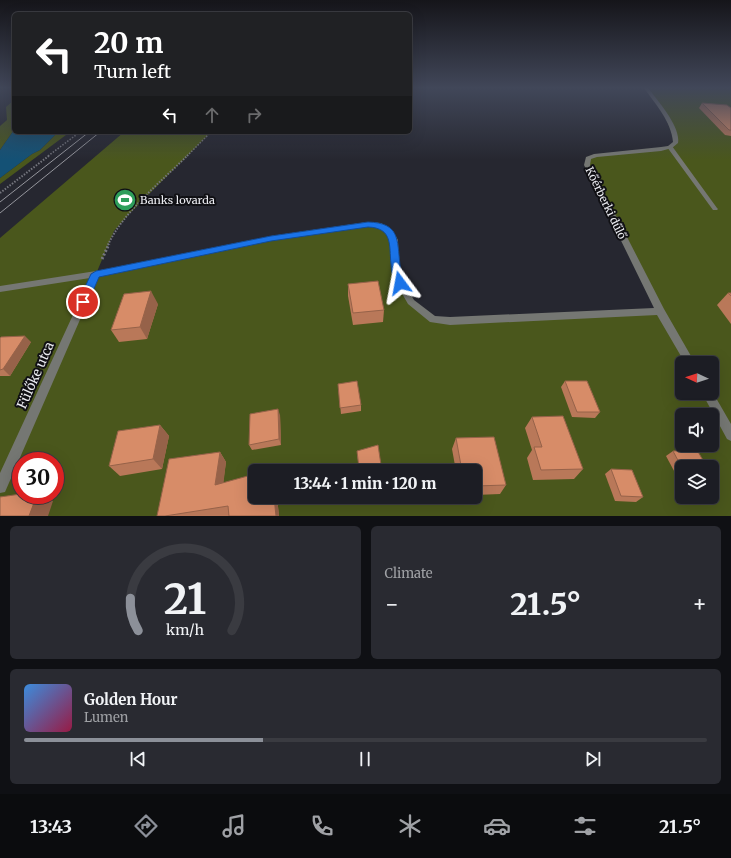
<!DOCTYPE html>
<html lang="en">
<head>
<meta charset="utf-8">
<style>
  :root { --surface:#1c1d24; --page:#292a31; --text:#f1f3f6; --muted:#a0a2a6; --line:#3a3b41; --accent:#8c9099 }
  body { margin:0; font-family:Merriweather,serif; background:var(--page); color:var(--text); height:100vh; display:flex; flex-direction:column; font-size:15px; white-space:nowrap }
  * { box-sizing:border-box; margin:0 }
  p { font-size:13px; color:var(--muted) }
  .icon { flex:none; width:22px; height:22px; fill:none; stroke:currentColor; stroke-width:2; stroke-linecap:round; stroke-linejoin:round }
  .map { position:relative; height:516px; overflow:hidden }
  .panel { display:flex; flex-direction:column; gap:10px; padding:10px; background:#0f1014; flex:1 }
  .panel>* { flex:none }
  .guide { position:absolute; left:12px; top:12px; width:400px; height:122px; border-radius:6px; box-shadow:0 4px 16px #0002,0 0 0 1px var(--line); background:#202124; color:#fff; overflow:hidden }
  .needle { width:26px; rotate:273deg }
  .controls { position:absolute; left:675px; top:356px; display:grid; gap:8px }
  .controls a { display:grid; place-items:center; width:44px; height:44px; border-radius:6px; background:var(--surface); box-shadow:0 4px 16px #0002,0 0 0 1px var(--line); font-size:20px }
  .speed { position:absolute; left:12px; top:452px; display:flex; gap:8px; font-size:20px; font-weight:700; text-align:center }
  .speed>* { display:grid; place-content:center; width:52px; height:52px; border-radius:50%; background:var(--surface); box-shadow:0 4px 16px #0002,0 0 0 1px var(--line); line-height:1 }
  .speed .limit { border:6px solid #d22; background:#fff; color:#111 }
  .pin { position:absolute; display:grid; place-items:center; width:34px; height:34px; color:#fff; margin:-17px; border:2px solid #fff; border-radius:50%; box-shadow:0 1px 4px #0007 }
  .me { position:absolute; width:44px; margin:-22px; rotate:347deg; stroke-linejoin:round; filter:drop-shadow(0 0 3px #0008) }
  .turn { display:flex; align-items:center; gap:14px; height:84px; padding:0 16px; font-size:18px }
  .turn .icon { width:52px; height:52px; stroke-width:2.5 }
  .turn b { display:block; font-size:28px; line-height:34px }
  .lanes { display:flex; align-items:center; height:38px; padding:0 16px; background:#0003; justify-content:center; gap:20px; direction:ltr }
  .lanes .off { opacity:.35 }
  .big { font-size:30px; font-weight:800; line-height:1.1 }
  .panel .card { flex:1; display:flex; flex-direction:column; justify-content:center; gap:6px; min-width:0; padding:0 14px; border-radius:6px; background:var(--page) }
  .panel .dial { align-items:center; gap:0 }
  .dial svg { height:104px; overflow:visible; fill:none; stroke:var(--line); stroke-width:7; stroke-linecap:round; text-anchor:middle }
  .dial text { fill:var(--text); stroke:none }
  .song { display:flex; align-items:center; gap:12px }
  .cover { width:48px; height:48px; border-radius:6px; background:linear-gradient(135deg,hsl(210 70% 55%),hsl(340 70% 35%)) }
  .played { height:4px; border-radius:2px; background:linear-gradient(90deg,var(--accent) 35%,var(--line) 35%) }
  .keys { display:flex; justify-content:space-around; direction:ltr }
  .heat { display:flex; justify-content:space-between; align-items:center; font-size:22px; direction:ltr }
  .panel .tiles { flex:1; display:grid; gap:10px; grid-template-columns:1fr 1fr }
  .card:last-child { grid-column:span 2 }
  .trip { position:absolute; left:248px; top:464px; width:234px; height:40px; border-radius:6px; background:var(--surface); box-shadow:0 4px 16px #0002,0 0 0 1px var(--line); font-weight:800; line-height:40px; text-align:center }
  .tab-bar { display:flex; height:64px; justify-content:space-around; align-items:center; background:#0b0c0e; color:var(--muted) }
  .tab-bar .icon { width:28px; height:28px }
  .tab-bar .selected { color:var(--accent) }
  .tab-bar b { font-size:18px; color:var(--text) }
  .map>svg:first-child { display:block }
</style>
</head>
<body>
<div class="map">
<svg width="731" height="516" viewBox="0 0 731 516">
  <rect width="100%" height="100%" fill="#262730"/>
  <!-- green -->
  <g fill="#4a571c" fill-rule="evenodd">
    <path d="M646,88H731V516H0V238L124,132H211L129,214L114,231L96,274L271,238L367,224L378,225L389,231L395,266L411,302L433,319L659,311L587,165L588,158L596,155L661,149L670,147L676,142L664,114ZM682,363H712V393H682ZM682,415H712V445H682ZM21,461H55V495H21ZM682,467H712V497H682ZM255,471H475V497H255Z"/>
    <path d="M14,100V130L0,150V126L7,120L6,107Z"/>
    <path d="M58,132H70L0,184V178L32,154L40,150Z"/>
  </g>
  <!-- water -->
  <path fill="#145175" d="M14,130V132H58L40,150L32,154L0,178V150Z"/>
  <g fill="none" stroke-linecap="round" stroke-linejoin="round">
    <!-- path-far2 -->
    <g stroke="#75767e" stroke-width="1.5" stroke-dasharray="1.5 1.5" stroke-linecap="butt">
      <path d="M48,156L80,132"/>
      <path d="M187,156L211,132"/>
    </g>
    <!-- path-far1 -->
    <g stroke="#75767e" stroke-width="2" stroke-dasharray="1.5 1.5" stroke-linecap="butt">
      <path d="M0,193L50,155"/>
      <path d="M108,245C122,213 163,180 188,155"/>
    </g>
    <!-- path -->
    <path stroke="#75767e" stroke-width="3" stroke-dasharray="2 2" stroke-linecap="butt" d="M102,259L109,244"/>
    <!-- service -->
    <path fill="#757773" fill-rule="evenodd" d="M668,146H672L717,208L718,209L717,210H713L667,147Z"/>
    <!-- minor -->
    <g fill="#757773" fill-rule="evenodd">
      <path d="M644,88H648C658,101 681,127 678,143L672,148L661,151L597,157L591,159L590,165L664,309L695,363H685L657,315L450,325L430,322L408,304L396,283L391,266L390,240L386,233L376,227L367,226L271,240L99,276L5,492L0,493V473L90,278L0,292V286L96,271L271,236L367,222L381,223L393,231L398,240L399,266L404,283L414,300L435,316L450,317L654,308L584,165L586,157L594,154L661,147L668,146L673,142C671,121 656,105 644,88Z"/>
      <path d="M712,391L731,424V441L727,439L702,393H712Z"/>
    </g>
    <!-- tram -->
    <g stroke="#94959c" stroke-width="1">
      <path d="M0,202L89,132"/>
      <path d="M0,213L100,132"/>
    </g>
  </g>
  <!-- wall -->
  <g fill="#b97859">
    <path d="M702,103L731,108V136L725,135L699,108Z"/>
    <path d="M348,284L384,310L383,322L353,325L348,296Z"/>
    <path d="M728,293H731V324L717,305Z"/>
    <path d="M158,304L147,339L119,342L111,330Z"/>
    <path d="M0,338L31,342L10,376H0Z"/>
    <path d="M565,381L600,412L595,418L572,417L561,387Z"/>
    <path d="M338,384L361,405V411L341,414Z"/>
    <path d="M280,415L281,445L252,450L249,445Z"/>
    <path d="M532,417L583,469L574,479L533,480L527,458L532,450L525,428Z"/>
    <path d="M160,425L169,436L162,469L120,476L109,466Z"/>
    <path d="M456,438L506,485L500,494L475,495V471H456L452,449Z"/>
    <path d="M357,451L381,465V470L359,471Z"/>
    <path d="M673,451L682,467V482H680L666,456Z"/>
    <path d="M220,452L226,462L223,483L255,497H277L279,516H157Z"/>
    <path d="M611,469L643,497L636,502L615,501L605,474Z"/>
  </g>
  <!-- shaded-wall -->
  <g fill="#966249">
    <path d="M151,291L158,304L147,339L140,327Z"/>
    <path d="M25,336L31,342L10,376L3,369Z"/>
    <path d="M278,409L280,415L281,445L279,439Z"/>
    <path d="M160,425L169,436L162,469L153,459Z"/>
    <path d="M220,452L226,462L222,495L215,485Z"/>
    <path d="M37,495H43L53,501L48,516H29Z"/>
    <path d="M274,497H277L279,516H276Z"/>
  </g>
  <!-- building -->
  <g fill="#d78c68" stroke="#966249">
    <path d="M702,103L727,105L731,108V130H729Z"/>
    <path d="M378,281L384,310L353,313L348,284Z"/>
    <path d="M151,291L140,327L111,330L124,294Z"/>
    <path d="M728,293H731V296Z"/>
    <path d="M25,336L3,369L0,370V338L1,337Z"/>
    <path d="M357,381L361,405L340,408L338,384Z"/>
    <path d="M565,381H587L600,412H577Z"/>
    <path d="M278,409L279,439L249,445L250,414Z"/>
    <path d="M563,416L583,469L541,470L534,447H542L532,417Z"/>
    <path d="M160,425L153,459L109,466L118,431Z"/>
    <path d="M494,437L506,485L475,486V471H462L456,438Z"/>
    <path d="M378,445L381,465L359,468L357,451Z"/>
    <path d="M697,450L707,467H682V468L673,451Z"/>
    <path d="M220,452L215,485L255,474V497H274L276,516H229L228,506L165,516H157L169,459Z"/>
    <path d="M611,469L632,470L643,497L621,496Z"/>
    <path d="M21,494V495H37L29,516H0V497Z"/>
  </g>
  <!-- sky -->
  <linearGradient id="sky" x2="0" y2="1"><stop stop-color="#15151a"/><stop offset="0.55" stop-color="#414759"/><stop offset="1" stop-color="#414759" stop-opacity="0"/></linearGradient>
  <rect width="731" height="160" fill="url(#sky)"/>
  <!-- route -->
  <path fill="#1a73e8" stroke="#114b97" d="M368,222C400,223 397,239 400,265C401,271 403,277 405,283L403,286H396L395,283C393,277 391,271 391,264C389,245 393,228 368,227L271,241L99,277L87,305H79L78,302L91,274L96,271L271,236Z"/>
  <!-- icons -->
  <defs>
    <g id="stadium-disc" transform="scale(1.15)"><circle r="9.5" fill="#2e9e5b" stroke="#101014"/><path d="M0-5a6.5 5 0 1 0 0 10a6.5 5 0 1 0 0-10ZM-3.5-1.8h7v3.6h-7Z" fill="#fff"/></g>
  </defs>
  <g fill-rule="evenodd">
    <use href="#stadium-disc" x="125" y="200"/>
  </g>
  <g text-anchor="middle" stroke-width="4" stroke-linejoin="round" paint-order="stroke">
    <!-- poi labels -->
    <g font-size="11" fill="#ecedf2" stroke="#101014" text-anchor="start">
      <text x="140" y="204">Banks lovarda</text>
    </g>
    <!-- street labels -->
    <g font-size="11" fill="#ecedf2" stroke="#101014">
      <text transform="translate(606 203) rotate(64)" y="4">Kőérberki dűlő</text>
    </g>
    <!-- near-street labels -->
    <g font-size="13" fill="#ecedf2" stroke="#101014">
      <text transform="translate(35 375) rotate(-66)" y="5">Fülőke utca</text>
    </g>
  </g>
</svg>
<div class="controls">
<a><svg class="needle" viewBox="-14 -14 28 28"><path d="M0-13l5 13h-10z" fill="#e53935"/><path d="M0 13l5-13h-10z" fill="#a0a2a6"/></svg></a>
<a><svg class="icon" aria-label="sound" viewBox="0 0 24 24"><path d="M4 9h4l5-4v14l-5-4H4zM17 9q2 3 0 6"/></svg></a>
<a><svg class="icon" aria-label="layers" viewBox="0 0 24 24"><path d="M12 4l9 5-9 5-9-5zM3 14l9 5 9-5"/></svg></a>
</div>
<div class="speed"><div class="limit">30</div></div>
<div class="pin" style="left:83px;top:302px;background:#d93025"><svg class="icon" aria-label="arrive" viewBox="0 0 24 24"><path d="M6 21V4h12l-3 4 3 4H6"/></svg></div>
<svg class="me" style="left:400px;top:283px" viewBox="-20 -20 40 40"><path d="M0-17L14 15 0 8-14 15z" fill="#1a73e8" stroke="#fff" stroke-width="4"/></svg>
<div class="trip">13:44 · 1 min · 120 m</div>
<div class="guide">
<div class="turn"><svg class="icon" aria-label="left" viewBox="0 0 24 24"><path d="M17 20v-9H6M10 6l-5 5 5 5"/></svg><div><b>20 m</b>Turn left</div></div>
<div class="lanes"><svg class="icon" aria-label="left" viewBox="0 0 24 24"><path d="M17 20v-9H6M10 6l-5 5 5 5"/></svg><svg class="icon off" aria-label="ahead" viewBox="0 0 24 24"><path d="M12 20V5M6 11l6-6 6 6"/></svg><svg class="icon off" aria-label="right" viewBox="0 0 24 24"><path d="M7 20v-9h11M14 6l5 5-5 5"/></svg></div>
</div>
</div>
<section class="panel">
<div class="tiles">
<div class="card dial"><svg viewBox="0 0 100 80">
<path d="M14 69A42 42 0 1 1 86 69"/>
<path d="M14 69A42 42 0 0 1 8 44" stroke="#8c9099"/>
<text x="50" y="56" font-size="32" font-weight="700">21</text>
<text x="50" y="72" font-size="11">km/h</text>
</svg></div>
<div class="card"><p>Climate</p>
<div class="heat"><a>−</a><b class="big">21.5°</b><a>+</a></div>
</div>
<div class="card">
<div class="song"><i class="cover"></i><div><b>Golden Hour</b><p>Lumen</p></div></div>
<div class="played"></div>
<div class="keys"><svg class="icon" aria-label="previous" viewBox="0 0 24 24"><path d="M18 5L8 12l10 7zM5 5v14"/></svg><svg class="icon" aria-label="pause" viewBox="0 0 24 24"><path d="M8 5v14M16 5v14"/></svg><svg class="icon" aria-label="next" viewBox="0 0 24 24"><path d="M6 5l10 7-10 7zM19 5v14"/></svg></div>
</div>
</div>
</section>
<nav class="tab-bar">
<b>13:43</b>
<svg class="icon selected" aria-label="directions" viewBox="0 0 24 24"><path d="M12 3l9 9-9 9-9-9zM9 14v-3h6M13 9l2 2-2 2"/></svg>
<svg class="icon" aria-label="music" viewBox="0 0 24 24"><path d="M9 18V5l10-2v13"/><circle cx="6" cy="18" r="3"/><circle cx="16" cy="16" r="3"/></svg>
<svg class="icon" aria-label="phone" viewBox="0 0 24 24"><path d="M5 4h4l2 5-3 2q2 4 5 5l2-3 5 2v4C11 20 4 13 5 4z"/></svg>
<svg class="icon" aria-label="climate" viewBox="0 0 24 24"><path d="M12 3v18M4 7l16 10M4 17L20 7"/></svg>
<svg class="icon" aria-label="car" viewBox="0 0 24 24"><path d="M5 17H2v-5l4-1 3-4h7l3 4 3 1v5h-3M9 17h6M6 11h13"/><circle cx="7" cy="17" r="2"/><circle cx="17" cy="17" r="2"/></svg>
<svg class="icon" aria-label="filters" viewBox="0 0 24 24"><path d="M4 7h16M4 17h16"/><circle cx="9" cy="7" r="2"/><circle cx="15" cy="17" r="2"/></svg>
<b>21.5°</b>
</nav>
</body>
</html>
